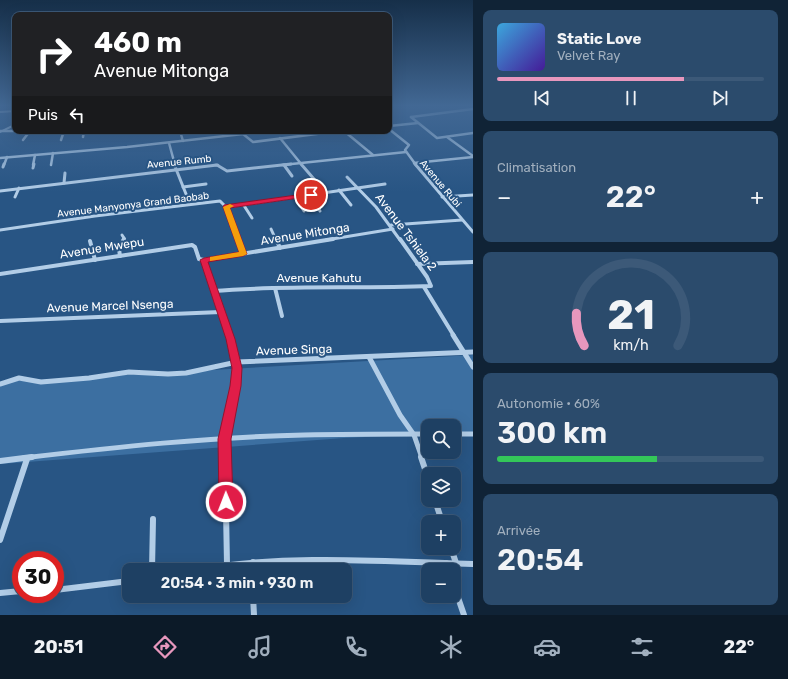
<!DOCTYPE html>
<html lang="fr">
<head>
<meta charset="utf-8">
<style>
  :root { --surface:#1e4063; --page:#2b4b6c; --text:#f1f3f6; --muted:#a1afbe; --line:#3c5978; --accent:#e797bd }
  body { margin:0; font-family:Rubik,sans-serif; background:var(--page); color:var(--text); height:100vh; display:flex; flex-direction:column; font-size:15px; white-space:nowrap }
  * { box-sizing:border-box; margin:0 }
  p { font-size:13px; color:var(--muted) }
  .icon { flex:none; width:22px; height:22px; fill:none; stroke:currentColor; stroke-width:2; stroke-linecap:round; stroke-linejoin:round }
  .map { position:relative; flex:1; overflow:hidden }
  .details { display:flex; flex-direction:column; gap:10px; padding:10px; background:#102336; width:315px }
  .details>* { flex:none }
  .guide { position:absolute; left:12px; top:12px; width:380px; height:122px; border-radius:8px; box-shadow:0 4px 16px #0002,0 0 0 1px var(--line); background:#202124; color:#fff; overflow:hidden }
  .tools { position:absolute; left:421px; top:419px; display:grid; gap:8px }
  .tools a { display:grid; place-items:center; width:40px; height:40px; border-radius:8px; background:var(--surface); box-shadow:0 4px 16px #0002,0 0 0 1px var(--line); font-size:20px }
  .speed { position:absolute; left:12px; top:551px; display:flex; gap:8px; font-size:20px; font-weight:700; text-align:center }
  .speed>* { display:grid; place-content:center; width:52px; height:52px; border-radius:50%; background:var(--surface); box-shadow:0 4px 16px #0002,0 0 0 1px var(--line); line-height:1 }
  .speed .limit { border:6px solid #d22; background:#fff; color:#111 }
  .pin { position:absolute; display:grid; place-items:center; width:34px; height:34px; color:#fff; margin:-17px; border:2px solid #fff; border-radius:50%; box-shadow:0 1px 4px #0007 }
  .me { position:absolute; width:44px; margin:-22px; rotate:359deg; stroke-linejoin:round; filter:drop-shadow(0 0 3px #0008) }
  .turn { display:flex; align-items:center; gap:14px; height:84px; padding:0 16px; font-size:18px }
  .turn .icon { width:52px; height:52px; stroke-width:2.5 }
  .turn b { display:block; font-size:28px; line-height:34px }
  .then { display:flex; align-items:center; height:38px; padding:0 16px; background:#0003; gap:8px; font-size:15px }
  .big { font-size:30px; font-weight:600; line-height:1.1 }
  .details .tile { flex:1; display:flex; flex-direction:column; justify-content:center; gap:6px; min-width:0; padding:0 14px; border-radius:8px; background:var(--page) }
  .details .dial { align-items:center; gap:0 }
  .dial svg { height:104px; overflow:visible; fill:none; stroke:var(--line); stroke-width:7; stroke-linecap:round; text-anchor:middle }
  .dial text { fill:var(--text); stroke:none }
  .song { display:flex; align-items:center; gap:12px }
  .cover { width:48px; height:48px; border-radius:6px; background:linear-gradient(135deg,hsl(200 70% 55%),hsl(260 70% 35%)) }
  .played { height:4px; border-radius:2px; background:linear-gradient(90deg,var(--accent) 70%,var(--line) 70%) }
  .keys { display:flex; justify-content:space-around; direction:ltr }
  .heat { display:flex; justify-content:space-between; align-items:center; font-size:22px; direction:ltr }
  .charge { height:6px; border-radius:3px; background:linear-gradient(90deg,#34c759 60%,var(--line) 0) }
  .trip { position:absolute; left:122px; top:563px; width:230px; height:40px; border-radius:8px; background:var(--surface); box-shadow:0 4px 16px #0002,0 0 0 1px var(--line); font-weight:600; line-height:40px; text-align:center }
  .tab-bar { display:flex; height:64px; justify-content:space-around; align-items:center; background:#0c1a28; color:var(--muted) }
  .tab-bar .icon { width:28px; height:28px }
  .tab-bar .on { color:var(--accent) }
  .tab-bar b { font-size:18px; color:var(--text) }
  main { display:flex; flex:1; min-height:0 }
  .map>svg:first-child { display:block }
</style>
</head>
<body>
<main>
<div class="map">
<svg width="473" height="615" viewBox="0 0 473 615">
  <rect width="100%" height="100%" fill="#285584"/>
  <!-- green -->
  <path fill="#3c6fa1" d="M473,355V432L454,433V426H428V434L344,438L0,464V382Z"/>
  <g fill="none" stroke-linecap="round" stroke-linejoin="round">
    <!-- minor-far4 -->
    <g stroke="#b2cde7" stroke-width="2.5">
      <path d="M411,117L437,138L473,133"/>
      <path d="M411,117L473,109"/>
      <path d="M389,126L418,123"/>
      <path d="M389,129L409,145L405,150L416,165"/>
      <path d="M0,131H15"/>
      <path d="M180,131L183,141"/>
      <path d="M344,131L373,155"/>
      <path d="M83,137L84,131"/>
      <path d="M447,137L473,156"/>
      <path d="M280,138L302,165"/>
      <path d="M23,140L30,131"/>
      <path d="M61,140L64,131"/>
      <path d="M169,143L175,165"/>
      <path d="M0,158L127,147L243,134L253,142L340,131"/>
      <path d="M414,163L473,157"/>
      <path d="M4,165L7,157"/>
      <path d="M33,165L35,155"/>
      <path d="M51,165L53,153"/>
      <path d="M215,165H218"/>
      <path d="M282,165L406,152"/>
    </g>
    <!-- minor-far3 -->
    <g stroke="#b2cde7" stroke-width="3">
      <path d="M174,164L190,204"/>
      <path d="M301,164L326,193"/>
      <path d="M415,164L473,232"/>
      <path d="M284,165L292,176"/>
      <path d="M3,167L4,164"/>
      <path d="M33,168L34,164"/>
      <path d="M347,177L376,207L400,240"/>
      <path d="M64,183L65,173"/>
      <path d="M183,187L206,184"/>
      <path d="M339,190L351,205"/>
      <path d="M0,191L217,165L227,171L291,164"/>
      <path d="M311,195L320,211"/>
      <path d="M15,197L19,188"/>
      <path d="M295,197L304,211"/>
      <path d="M442,197L473,195"/>
      <path d="M243,204L252,218"/>
      <path d="M226,207L385,184"/>
      <path d="M391,225L462,220"/>
      <path d="M271,229L276,240"/>
      <path d="M0,230L95,216L220,201L226,207L238,240"/>
      <path d="M122,235L124,238L123,240"/>
      <path d="M326,240L393,229"/>
    </g>
    <!-- minor-far2 -->
    <g stroke="#b2cde7" stroke-width="4">
      <path d="M238,239L243,254"/>
      <path d="M276,239L280,248"/>
      <path d="M90,241L95,260"/>
      <path d="M120,256L119,249L124,239"/>
      <path d="M204,260L229,336"/>
      <path d="M417,264L473,262"/>
      <path d="M0,274L192,245L195,247L199,259L204,260L333,239"/>
      <path d="M424,287L454,336"/>
      <path d="M275,288L282,316"/>
      <path d="M213,291C285,285 358,289 431,286L427,277L400,239"/>
      <path d="M0,321L221,312"/>
    </g>
    <!-- minor-far1 -->
    <g stroke="#b2cde7" stroke-width="5">
      <path d="M453,335L473,367"/>
      <path d="M369,357L400,415L414,435L422,458"/>
      <path d="M0,384L19,378L41,382L89,378L129,372L168,374L186,373L237,362L473,352"/>
      <path d="M454,434H473"/>
      <path d="M23,458C116,447 210,437 304,435C345,434 387,434 428,434"/>
      <path d="M225,458V439L237,368L229,335"/>
    </g>
    <!-- minor -->
    <g stroke="#b2cde7" stroke-width="6">
      <path d="M225,457L227,564"/>
      <path d="M421,457L428,478"/>
      <path d="M0,461L32,457"/>
      <path d="M435,500L442,522"/>
      <path d="M0,540L27,459"/>
      <path d="M451,548L456,563"/>
      <path d="M253,562V570"/>
      <path d="M446,563L448,570"/>
      <path d="M152,570L153,519"/>
      <path d="M193,570C286,554 380,561 473,564"/>
      <path d="M454,586L464,615"/>
      <path d="M55,590L129,581"/>
      <path d="M0,593L21,591"/>
      <path d="M253,596L254,615"/>
    </g>
    <!-- tertiary -->
    <path fill="#b2cde7" fill-rule="evenodd" d="M14,124H15V126L0,133V131Z"/>
    <!-- secondary -->
    <path fill="#dbe9f7" fill-rule="evenodd" d="M15,110V112L0,113V111Z"/>
  </g>
  <!-- sky -->
  <linearGradient id="sky" x2="0" y2="1"><stop stop-color="#162f49"/><stop offset="0.55" stop-color="#426894"/><stop offset="1" stop-color="#426894" stop-opacity="0"/></linearGradient>
  <rect width="473" height="192" fill="url(#sky)"/>
  <!-- route -->
  <path fill="#e11d48" stroke="#92132f" d="M311,193H313V196L230,208L247,254L243,256L208,262L235,339L242,368L241,386L231,439L233,502L231,506L226,508L221,506L219,502L218,439L230,386L232,368L226,339L200,260L204,258L239,252L223,207L224,205Z"/>
  <!-- slow -->
  <path fill="#f59e0b" d="M230,204L234,206L230,208L247,254L243,256L210,261V257L239,252L223,207Z"/>
  <g text-anchor="middle" stroke-width="4" stroke-linejoin="round" paint-order="stroke">
    <!-- far-street labels -->
    <g font-size="10" fill="#fff" stroke="#285584">
      <text transform="translate(179 161) rotate(-6)" y="4">Avenue Rumb</text>
      <text transform="translate(441 183) rotate(50)" y="4">Avenue Rubi</text>
      <text transform="translate(133 204) rotate(-7)" y="4">Avenue Manyonya Grand Baobab</text>
    </g>
    <!-- street labels -->
    <g font-size="12" fill="#fff" stroke="#285584">
      <text transform="translate(406 232) rotate(53)" y="4">Avenue Tshiela 2</text>
      <text transform="translate(305 234) rotate(-9)" y="4">Avenue Mitonga</text>
      <text transform="translate(102 248) rotate(-9)" y="4">Avenue Mwepu</text>
      <text x="319" y="282">Avenue Kahutu</text>
      <text transform="translate(110 306) rotate(-2)" y="4">Avenue Marcel Nsenga</text>
      <text transform="translate(294 350) rotate(-2)" y="4">Avenue Singa</text>
    </g>
  </g>
</svg>
<div class="tools">
<a><svg class="icon" aria-label="search" viewBox="0 0 24 24"><circle cx="10" cy="10" r="6"/><path d="M15 15l6 6"/></svg></a>
<a><svg class="icon" aria-label="layers" viewBox="0 0 24 24"><path d="M12 4l9 5-9 5-9-5zM3 14l9 5 9-5"/></svg></a>
<a>+</a>
<a>−</a>
</div>
<div class="speed"><div class="limit">30</div></div>
<div class="pin" style="left:311px;top:195px;background:#d93025"><svg class="icon" aria-label="arrive" viewBox="0 0 24 24"><path d="M6 21V4h12l-3 4 3 4H6"/></svg></div>
<svg class="me" style="left:226px;top:502px" viewBox="-20 -20 40 40"><circle r="17" fill="#e11d48" stroke="#fff" stroke-width="3"/><path d="M0-11L8 9 0 5-8 9z" fill="#fff"/></svg>
<div class="trip">20:54 · 3 min · 930 m</div>
<div class="guide">
<div class="turn"><svg class="icon" aria-label="right" viewBox="0 0 24 24"><path d="M7 20v-9h11M14 6l5 5-5 5"/></svg><div><b>460 m</b>Avenue Mitonga</div></div>
<div class="then">Puis<svg class="icon" aria-label="left" viewBox="0 0 24 24"><path d="M17 20v-9H6M10 6l-5 5 5 5"/></svg></div>
</div>
</div>
<section class="details">
<div class="tile">
<div class="song"><i class="cover"></i><div><b>Static Love</b><p>Velvet Ray</p></div></div>
<div class="played"></div>
<div class="keys"><svg class="icon" aria-label="previous" viewBox="0 0 24 24"><path d="M18 5L8 12l10 7zM5 5v14"/></svg><svg class="icon" aria-label="pause" viewBox="0 0 24 24"><path d="M8 5v14M16 5v14"/></svg><svg class="icon" aria-label="next" viewBox="0 0 24 24"><path d="M6 5l10 7-10 7zM19 5v14"/></svg></div>
</div>
<div class="tile"><p>Climatisation</p>
<div class="heat"><a>−</a><b class="big">22°</b><a>+</a></div>
</div>
<div class="tile dial"><svg viewBox="0 0 100 80">
<path d="M14 69A42 42 0 1 1 86 69"/>
<path d="M14 69A42 42 0 0 1 8 44" stroke="#e797bd"/>
<text x="50" y="56" font-size="32" font-weight="700">21</text>
<text x="50" y="72" font-size="11">km/h</text>
</svg></div>
<div class="tile"><p>Autonomie · 60%</p><b class="big">300 km</b><div class="charge"></div></div>
<div class="tile"><p>Arrivée</p><b class="big">20:54</b></div>
</section>
</main>
<nav class="tab-bar">
<b>20:51</b>
<svg class="icon on" aria-label="directions" viewBox="0 0 24 24"><path d="M12 3l9 9-9 9-9-9zM9 14v-3h6M13 9l2 2-2 2"/></svg>
<svg class="icon" aria-label="music" viewBox="0 0 24 24"><path d="M9 18V5l10-2v13"/><circle cx="6" cy="18" r="3"/><circle cx="16" cy="16" r="3"/></svg>
<svg class="icon" aria-label="phone" viewBox="0 0 24 24"><path d="M5 4h4l2 5-3 2q2 4 5 5l2-3 5 2v4C11 20 4 13 5 4z"/></svg>
<svg class="icon" aria-label="climate" viewBox="0 0 24 24"><path d="M12 3v18M4 7l16 10M4 17L20 7"/></svg>
<svg class="icon" aria-label="car" viewBox="0 0 24 24"><path d="M5 17H2v-5l4-1 3-4h7l3 4 3 1v5h-3M9 17h6M6 11h13"/><circle cx="7" cy="17" r="2"/><circle cx="17" cy="17" r="2"/></svg>
<svg class="icon" aria-label="filters" viewBox="0 0 24 24"><path d="M4 7h16M4 17h16"/><circle cx="9" cy="7" r="2"/><circle cx="15" cy="17" r="2"/></svg>
<b>22°</b>
</nav>
</body>
</html>
